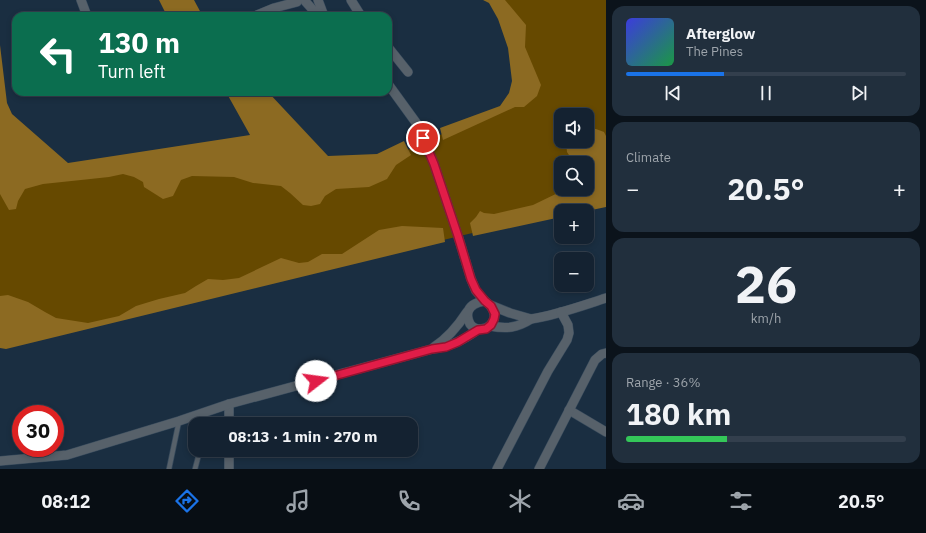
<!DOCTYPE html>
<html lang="en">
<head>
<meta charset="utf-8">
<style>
  :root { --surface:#142231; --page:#212f3d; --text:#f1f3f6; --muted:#9da4ab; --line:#333f4d; --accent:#1a73e8 }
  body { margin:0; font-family:"IBM Plex Sans",sans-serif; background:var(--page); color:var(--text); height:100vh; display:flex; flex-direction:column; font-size:15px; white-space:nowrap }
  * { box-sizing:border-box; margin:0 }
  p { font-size:13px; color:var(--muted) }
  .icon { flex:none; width:22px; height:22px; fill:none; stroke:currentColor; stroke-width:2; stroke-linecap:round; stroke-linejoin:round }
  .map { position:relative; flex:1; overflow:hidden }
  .side { display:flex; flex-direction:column; gap:6px; padding:6px; background:#0b131b; width:320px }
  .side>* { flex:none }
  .guide { position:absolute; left:12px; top:12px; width:380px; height:84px; border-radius:12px; box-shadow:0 2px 6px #0003,0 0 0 1px var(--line); background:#0b6e4f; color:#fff; overflow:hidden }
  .controls { position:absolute; left:554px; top:108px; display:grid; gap:8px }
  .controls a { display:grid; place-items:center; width:40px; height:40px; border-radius:8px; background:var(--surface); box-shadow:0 2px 6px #0003,0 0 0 1px var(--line); font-size:20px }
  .speed { position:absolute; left:12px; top:405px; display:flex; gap:8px; font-size:20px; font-weight:700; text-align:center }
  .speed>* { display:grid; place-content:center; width:52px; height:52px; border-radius:50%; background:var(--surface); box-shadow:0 2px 6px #0003,0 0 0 1px var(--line); line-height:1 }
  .speed .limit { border:6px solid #d22; background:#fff; color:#111 }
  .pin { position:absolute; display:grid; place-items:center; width:34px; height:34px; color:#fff; margin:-17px; border:2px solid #fff; border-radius:50%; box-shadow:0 1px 4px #0007 }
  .me { position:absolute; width:44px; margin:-22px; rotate:75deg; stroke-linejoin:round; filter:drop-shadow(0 0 3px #0008) }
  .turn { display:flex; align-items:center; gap:14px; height:84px; padding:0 20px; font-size:18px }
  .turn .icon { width:52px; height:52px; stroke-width:2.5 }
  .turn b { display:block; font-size:28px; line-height:34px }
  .big { font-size:30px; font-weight:700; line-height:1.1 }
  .side .tile { flex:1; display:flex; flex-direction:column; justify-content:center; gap:6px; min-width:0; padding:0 14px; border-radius:12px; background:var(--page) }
  .side .dial { align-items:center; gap:0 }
  .dial b { font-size:52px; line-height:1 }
  .song { display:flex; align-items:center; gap:12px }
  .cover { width:48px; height:48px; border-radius:6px; background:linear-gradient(135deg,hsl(240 70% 55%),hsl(140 70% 35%)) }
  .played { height:4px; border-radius:2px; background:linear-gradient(90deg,var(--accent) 35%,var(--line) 35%) }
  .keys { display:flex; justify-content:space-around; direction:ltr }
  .heat { display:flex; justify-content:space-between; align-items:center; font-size:22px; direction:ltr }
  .charge { height:6px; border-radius:3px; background:linear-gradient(90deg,#34c759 36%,var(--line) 0) }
  .trip { position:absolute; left:188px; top:417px; width:230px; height:40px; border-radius:12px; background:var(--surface); box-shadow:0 2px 6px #0003,0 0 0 1px var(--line); font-weight:700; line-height:40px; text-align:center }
  .tab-bar { display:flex; height:64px; justify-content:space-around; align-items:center; background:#080e14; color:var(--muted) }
  .tab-bar .icon { width:28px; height:28px }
  .tab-bar .current { color:var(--accent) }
  .tab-bar b { font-size:18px; color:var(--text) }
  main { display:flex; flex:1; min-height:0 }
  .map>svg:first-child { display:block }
</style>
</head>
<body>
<main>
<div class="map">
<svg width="606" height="469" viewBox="0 0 606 469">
  <rect width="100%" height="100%" fill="#1a2e41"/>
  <!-- green -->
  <path fill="#664900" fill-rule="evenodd" d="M494,0H606V201L9,344L0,343V183L241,147L362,171L518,99L516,43ZM561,115H587V141H561ZM561,163H587V189H561Z"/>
  <!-- water -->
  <g fill="#8c6a22">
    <path d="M159,0H194L201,13L197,16H167Z"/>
    <path d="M483,0H505L526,25L525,47L541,85L537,96L524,107H515L443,140L440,128L500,106L509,93L512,81L508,48L498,19L489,3Z"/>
    <path d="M0,45L7,103L12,114L68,163L250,135L226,92H268L328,156L377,154L404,141L411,155L396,165L387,179L369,187L336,189L325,196L320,204L311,206L303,205L290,193L281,186L253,183L234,177L192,176L181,180L173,196L163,199L144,187L143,182L134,177L123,174L109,177L81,180L43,184L25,189L18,201L16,209L9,210L0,194Z"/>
    <path d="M587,129H596L604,132L606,136V207L587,211H561V217L473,236L470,223L476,217L480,211L484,213L494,214L533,205L566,189H587V163H574L567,152L566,142L587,141Z"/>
    <path d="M402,226L443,228L445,242L6,349L0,348V296L8,295L28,302L45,312L56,318L88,323L119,316L136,306L159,299L185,293L196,286L208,279L223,280L239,278L281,258L299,263L308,262L322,254H342L379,230Z"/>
  </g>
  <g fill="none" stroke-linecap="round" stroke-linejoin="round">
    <!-- lane casing -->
    <g stroke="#374a5c" stroke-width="6">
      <g id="lane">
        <path d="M169,469L179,421"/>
        <path d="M195,469L200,450"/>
      </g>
    </g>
    <!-- street casing -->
    <g stroke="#374a5c" stroke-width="10">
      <g id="street">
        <path d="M81,0L87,16"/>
        <path d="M318,0L324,16"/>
        <path d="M351,0L361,16"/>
        <path d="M305,1L313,10L324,16"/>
        <path d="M257,15L274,8L297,2"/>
        <path d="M388,47L408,72"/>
        <path d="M388,84L417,124L434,164L458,236L471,279L476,291L485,301"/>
        <path d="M485,301C509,319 481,339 470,324C468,320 467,316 468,312C470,304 478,302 485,301Z"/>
        <path d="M490,305L510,313L531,319C517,328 507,329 490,326"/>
        <path d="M531,319C557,315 581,306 606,298"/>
        <path d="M434,347C448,338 458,326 467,312"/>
        <path d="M229,404V424"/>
        <path d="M569,410L606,432"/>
        <path d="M229,450V469"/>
        <path d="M0,461L67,455L179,421L229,404L432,349C452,346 462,341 479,329"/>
        <path d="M497,469L548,371L567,340L569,333L568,325L561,312"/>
        <path d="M539,469L595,360L602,354L606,353"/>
      </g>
    </g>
    <!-- lane -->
    <use href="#lane" stroke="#57616a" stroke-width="4.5"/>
    <!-- street -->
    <use href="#street" stroke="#57616a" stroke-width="9"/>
  </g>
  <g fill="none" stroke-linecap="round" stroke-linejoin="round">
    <!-- route casing -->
    <g stroke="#92132f" stroke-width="10">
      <path id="route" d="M316,381L432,349L446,347L458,342L478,330L486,329L491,325L494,319L495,314L491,306L485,301L476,290L471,279L458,236L434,164L423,138"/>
    </g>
    <!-- route -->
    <use href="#route" stroke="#e11d48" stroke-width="7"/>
  </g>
</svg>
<div class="controls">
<a><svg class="icon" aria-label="sound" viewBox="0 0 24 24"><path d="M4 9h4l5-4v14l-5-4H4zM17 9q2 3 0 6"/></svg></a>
<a><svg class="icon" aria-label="search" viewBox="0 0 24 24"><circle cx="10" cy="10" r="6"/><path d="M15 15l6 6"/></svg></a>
<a>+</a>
<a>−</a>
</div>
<div class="speed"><div class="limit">30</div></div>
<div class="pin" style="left:423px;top:138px;background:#d93025"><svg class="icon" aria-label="arrive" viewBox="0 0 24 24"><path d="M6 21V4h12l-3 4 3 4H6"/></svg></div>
<svg class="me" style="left:316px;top:381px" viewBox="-20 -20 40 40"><circle r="19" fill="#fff"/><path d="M0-13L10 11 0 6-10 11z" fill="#e11d48"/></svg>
<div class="trip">08:13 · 1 min · 270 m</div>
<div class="guide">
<div class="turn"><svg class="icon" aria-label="left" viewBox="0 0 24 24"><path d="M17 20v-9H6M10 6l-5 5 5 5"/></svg><div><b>130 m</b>Turn left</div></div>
</div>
</div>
<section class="side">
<div class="tile">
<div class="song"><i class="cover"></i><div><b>Afterglow</b><p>The Pines</p></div></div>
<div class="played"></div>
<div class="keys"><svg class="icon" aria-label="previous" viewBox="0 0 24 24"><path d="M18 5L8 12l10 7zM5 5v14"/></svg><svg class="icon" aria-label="pause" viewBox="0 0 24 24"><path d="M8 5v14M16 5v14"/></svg><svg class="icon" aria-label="next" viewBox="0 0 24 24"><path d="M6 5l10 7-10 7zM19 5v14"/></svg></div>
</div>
<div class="tile"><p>Climate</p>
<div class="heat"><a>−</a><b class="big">20.5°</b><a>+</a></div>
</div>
<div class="tile dial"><b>26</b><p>km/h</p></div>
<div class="tile"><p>Range · 36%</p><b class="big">180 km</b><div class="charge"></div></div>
</section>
</main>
<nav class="tab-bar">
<b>08:12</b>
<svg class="icon current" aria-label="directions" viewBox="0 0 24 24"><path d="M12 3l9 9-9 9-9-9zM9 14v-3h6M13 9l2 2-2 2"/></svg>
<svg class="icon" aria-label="music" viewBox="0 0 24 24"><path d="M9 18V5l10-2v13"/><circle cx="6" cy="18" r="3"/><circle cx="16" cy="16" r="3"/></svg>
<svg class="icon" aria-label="phone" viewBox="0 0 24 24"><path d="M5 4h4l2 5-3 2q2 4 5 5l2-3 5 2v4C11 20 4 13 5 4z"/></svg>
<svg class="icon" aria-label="climate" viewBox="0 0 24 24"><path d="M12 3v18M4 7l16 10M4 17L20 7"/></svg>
<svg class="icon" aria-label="car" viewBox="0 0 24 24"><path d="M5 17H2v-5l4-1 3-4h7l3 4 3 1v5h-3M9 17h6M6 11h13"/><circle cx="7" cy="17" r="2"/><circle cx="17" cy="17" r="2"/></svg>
<svg class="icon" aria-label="filters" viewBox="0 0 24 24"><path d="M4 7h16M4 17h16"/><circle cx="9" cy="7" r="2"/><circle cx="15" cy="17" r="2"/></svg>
<b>20.5°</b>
</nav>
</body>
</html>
